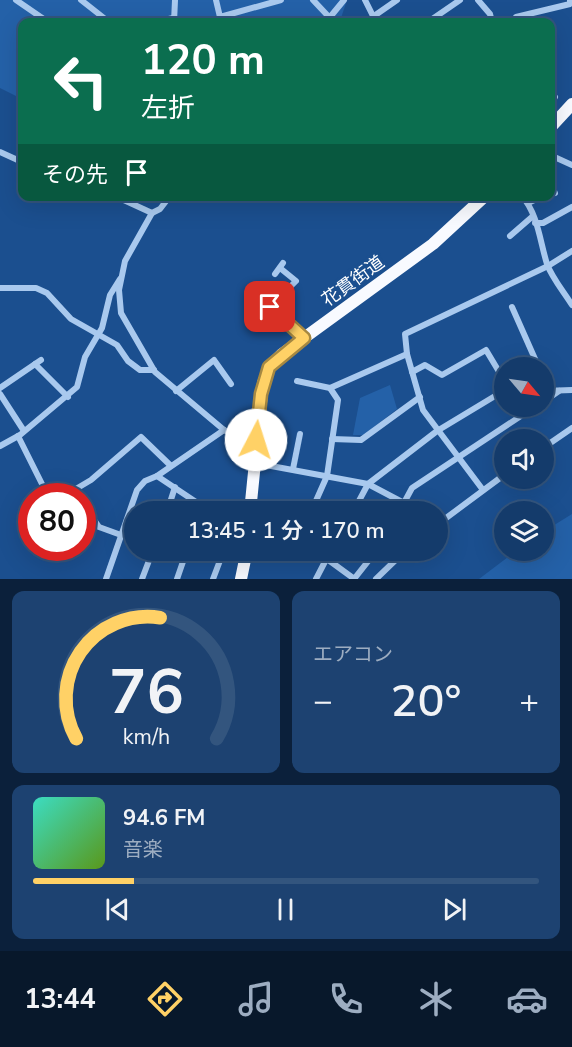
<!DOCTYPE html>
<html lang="ja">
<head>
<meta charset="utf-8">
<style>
  :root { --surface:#143b6b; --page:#1d4271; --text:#f1f3f6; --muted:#9dadc1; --line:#33557e; --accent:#ffd166 }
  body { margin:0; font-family:"Nunito Sans","Noto Sans JP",sans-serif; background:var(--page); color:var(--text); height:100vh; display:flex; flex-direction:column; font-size:22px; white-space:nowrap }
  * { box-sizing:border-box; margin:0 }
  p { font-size:20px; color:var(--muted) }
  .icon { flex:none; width:33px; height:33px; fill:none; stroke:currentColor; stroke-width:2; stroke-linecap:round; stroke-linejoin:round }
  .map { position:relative; height:579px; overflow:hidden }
  .drawer { display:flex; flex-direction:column; gap:12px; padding:12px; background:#0b203b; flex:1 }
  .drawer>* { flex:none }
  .hud { position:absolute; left:18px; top:18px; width:537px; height:183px; border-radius:12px; box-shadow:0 6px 24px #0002,0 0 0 2px var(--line); background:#0b6e4f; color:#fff; overflow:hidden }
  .needle { width:39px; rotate:119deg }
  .buttons { position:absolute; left:494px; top:357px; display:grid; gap:12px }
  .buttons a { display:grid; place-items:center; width:60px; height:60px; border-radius:50%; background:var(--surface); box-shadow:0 6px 24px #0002,0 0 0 2px var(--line); font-size:30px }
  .speed { position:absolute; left:18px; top:483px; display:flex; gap:12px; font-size:30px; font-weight:700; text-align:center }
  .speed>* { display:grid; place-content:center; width:78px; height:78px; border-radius:50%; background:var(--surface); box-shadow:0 6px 24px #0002,0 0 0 2px var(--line); line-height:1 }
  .speed .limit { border:9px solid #d22; background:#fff; color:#111 }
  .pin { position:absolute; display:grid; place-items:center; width:51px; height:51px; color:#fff; margin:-26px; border-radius:12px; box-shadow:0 3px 9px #0006 }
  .me { position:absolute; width:66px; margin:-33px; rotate:5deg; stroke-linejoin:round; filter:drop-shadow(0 0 4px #0008) }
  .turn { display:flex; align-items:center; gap:21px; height:126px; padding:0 24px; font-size:27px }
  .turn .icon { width:78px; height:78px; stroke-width:2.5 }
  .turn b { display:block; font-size:42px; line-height:51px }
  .then { display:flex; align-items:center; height:57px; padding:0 24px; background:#0003; gap:12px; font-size:22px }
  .big { font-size:45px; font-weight:600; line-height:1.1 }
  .drawer .widget { flex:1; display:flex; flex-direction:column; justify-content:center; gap:9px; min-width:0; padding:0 21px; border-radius:12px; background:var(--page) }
  .drawer .dial { align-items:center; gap:0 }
  .dial svg { height:156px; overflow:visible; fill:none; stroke:var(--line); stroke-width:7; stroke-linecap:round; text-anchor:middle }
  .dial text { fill:var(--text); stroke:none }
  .song { display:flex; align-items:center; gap:18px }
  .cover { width:72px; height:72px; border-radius:9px; background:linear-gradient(135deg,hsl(170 70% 55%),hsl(90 70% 35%)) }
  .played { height:6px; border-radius:3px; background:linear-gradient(90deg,var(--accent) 20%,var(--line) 20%) }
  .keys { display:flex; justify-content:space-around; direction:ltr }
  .heat { display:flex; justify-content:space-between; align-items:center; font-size:33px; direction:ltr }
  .drawer .tiles { flex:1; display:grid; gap:12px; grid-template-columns:1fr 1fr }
  .widget:last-child { grid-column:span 2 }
  .trip { position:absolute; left:124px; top:501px; width:324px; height:60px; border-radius:30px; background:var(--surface); box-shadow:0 6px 24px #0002,0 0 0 2px var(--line); font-weight:600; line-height:60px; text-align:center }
  .tabs { display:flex; height:96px; justify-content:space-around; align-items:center; background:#08182b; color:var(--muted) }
  .tabs .icon { width:42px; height:42px }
  .tabs .on { color:var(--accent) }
  .tabs b { font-size:27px; color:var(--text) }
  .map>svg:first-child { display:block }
</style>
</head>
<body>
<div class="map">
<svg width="572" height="579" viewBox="0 0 572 579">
  <rect width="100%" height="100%" fill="#1b4f8f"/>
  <!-- green -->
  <g fill="#2461a8">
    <path d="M0,0H347L341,18L336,22H22V99L0,88Z"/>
    <path d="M390,385L397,409L364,435H353L360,398Z"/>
    <path d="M572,514V579H479L516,551L543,550V532Z"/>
  </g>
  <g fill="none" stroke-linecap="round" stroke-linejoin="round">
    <!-- minor -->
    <g stroke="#a9c9ee" stroke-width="6">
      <path d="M16,0L48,22"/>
      <path d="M81,0L109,22"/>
      <path d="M216,0L220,17L281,0"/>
      <path d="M313,0L329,17"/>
      <path d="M365,0L376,22"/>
      <path d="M478,0L490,14L492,22"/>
      <path d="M374,16L397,0"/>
      <path d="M156,22L173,18"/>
      <path d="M174,22L175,0"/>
      <path d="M326,22L344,0"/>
      <path d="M428,22L460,0"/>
      <path d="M517,22L516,17L570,4V0"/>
      <path d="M550,103L555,97"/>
      <path d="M0,152L22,162"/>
      <path d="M550,155L572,165"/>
      <path d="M550,194L555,193"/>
      <path d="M115,196L152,213L160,209L170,196"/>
      <path d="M522,196C538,214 540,242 547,264C552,278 564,292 572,305"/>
      <path d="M528,203L543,196"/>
      <path d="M152,213L125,261L119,290L121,313L155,372L224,430L240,438L256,440"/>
      <path d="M535,223H543L572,207"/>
      <path d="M510,236L533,216"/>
      <path d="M280,268L296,281L270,307L304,338"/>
      <path d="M275,274L283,263"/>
      <path d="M0,288H36L47,293L71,319L117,345L128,361L140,370H154"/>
      <path d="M512,307L539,368"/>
      <path d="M35,364L68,397"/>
      <path d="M412,372L425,365L442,375L486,350L498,370L504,373"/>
      <path d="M543,377L549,391"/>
      <path d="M297,381L330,388"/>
      <path d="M0,388L41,360"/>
      <path d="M176,391L214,360L231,384"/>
      <path d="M543,391L572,390"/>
      <path d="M0,394L24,431"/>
      <path d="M543,402L559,391"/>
      <path d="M18,436L48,496"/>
      <path d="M332,439L361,440L420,397"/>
      <path d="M0,446L20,435L77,387L85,357L102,328L110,295L120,279"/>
      <path d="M543,448L572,428"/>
      <path d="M255,463L368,484L404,503"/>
      <path d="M293,469L300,434"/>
      <path d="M157,476L224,430"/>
      <path d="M483,490L423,410L407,354L405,334L548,266L572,251"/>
      <path d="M64,496L91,480L141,437L170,465"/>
      <path d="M82,503L99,527L121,535"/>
      <path d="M251,505L286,512"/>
      <path d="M167,512L175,487"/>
      <path d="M311,512L327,476L338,400L330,388L407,354"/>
      <path d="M353,512L368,484L437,431L495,396L504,395"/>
      <path d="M399,512L412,488L536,406"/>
      <path d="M438,524L504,475"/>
      <path d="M327,559L353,578"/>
      <path d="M106,579L137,490L145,481L157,476L211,512"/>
      <path d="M142,579L153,550"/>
      <path d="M177,579L187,550"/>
      <path d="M213,579L224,550"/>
      <path d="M316,579L331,550"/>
      <path d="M354,579L377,550"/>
      <path d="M376,579L406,550"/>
    </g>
    <!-- trunk -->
    <g stroke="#f8faff" stroke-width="12">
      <path d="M550,128L572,104"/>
      <path d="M250,512L263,383L269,367L282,354L433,244L485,196"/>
      <path d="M241,579L247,550"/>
    </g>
  </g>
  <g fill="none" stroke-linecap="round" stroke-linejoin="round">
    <!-- route casing -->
    <g stroke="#a68842" stroke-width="15">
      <path id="route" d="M256,440L261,394L269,367L304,338L270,307"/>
    </g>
    <!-- route -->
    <use href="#route" stroke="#ffd166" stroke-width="10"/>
  </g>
  <g text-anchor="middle" stroke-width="6" stroke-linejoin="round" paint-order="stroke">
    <!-- street labels -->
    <g font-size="18" fill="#fff" stroke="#1b4f8f">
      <text transform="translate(353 281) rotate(-36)" y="6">花貫街道</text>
    </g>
  </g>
</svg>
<div class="buttons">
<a><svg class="needle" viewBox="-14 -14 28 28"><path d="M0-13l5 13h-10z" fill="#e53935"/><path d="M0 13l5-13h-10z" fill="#9dadc1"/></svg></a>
<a><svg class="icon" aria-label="sound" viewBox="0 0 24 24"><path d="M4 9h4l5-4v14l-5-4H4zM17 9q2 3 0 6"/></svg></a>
<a><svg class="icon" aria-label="layers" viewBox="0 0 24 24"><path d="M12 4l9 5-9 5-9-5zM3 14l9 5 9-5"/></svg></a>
</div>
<div class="speed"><div class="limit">80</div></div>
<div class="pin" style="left:270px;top:307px;background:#d93025"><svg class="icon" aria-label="arrive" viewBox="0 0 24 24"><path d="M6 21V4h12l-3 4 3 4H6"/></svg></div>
<svg class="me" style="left:256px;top:440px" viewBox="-20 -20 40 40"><circle r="19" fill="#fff"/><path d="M0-13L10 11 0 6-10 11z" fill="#ffd166"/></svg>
<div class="trip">13:45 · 1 分 · 170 m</div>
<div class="hud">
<div class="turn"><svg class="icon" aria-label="left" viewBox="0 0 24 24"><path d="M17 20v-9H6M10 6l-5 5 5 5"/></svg><div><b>120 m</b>左折</div></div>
<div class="then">その先<svg class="icon" aria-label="arrive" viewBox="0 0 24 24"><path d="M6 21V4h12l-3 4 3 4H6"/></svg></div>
</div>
</div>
<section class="drawer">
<div class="tiles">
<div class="widget dial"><svg viewBox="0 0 100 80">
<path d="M14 69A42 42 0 1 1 86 69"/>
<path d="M14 69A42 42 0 0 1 57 7" stroke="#ffd166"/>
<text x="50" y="56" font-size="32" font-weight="700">76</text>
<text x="50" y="72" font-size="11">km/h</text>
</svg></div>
<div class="widget"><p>エアコン</p>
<div class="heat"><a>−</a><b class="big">20°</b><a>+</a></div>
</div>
<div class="widget">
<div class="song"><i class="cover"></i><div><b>94.6 FM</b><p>音楽</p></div></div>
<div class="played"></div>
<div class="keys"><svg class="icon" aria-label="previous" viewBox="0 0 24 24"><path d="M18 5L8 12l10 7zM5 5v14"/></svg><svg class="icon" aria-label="pause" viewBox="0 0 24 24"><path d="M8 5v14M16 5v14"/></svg><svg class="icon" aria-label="next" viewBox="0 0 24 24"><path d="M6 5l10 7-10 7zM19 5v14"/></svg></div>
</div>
</div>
</section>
<nav class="tabs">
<b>13:44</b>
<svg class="icon on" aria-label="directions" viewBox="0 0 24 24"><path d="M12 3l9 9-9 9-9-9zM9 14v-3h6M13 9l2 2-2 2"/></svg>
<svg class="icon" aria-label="music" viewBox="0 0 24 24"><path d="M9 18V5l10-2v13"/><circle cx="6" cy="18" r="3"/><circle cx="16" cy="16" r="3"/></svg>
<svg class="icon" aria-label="phone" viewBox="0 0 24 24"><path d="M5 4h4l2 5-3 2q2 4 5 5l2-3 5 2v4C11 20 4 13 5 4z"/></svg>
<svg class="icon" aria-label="climate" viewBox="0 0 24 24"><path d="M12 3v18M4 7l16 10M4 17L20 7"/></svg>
<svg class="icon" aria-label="car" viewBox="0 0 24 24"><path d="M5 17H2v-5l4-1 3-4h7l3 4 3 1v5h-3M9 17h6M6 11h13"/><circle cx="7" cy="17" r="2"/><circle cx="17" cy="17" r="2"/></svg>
</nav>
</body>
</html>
